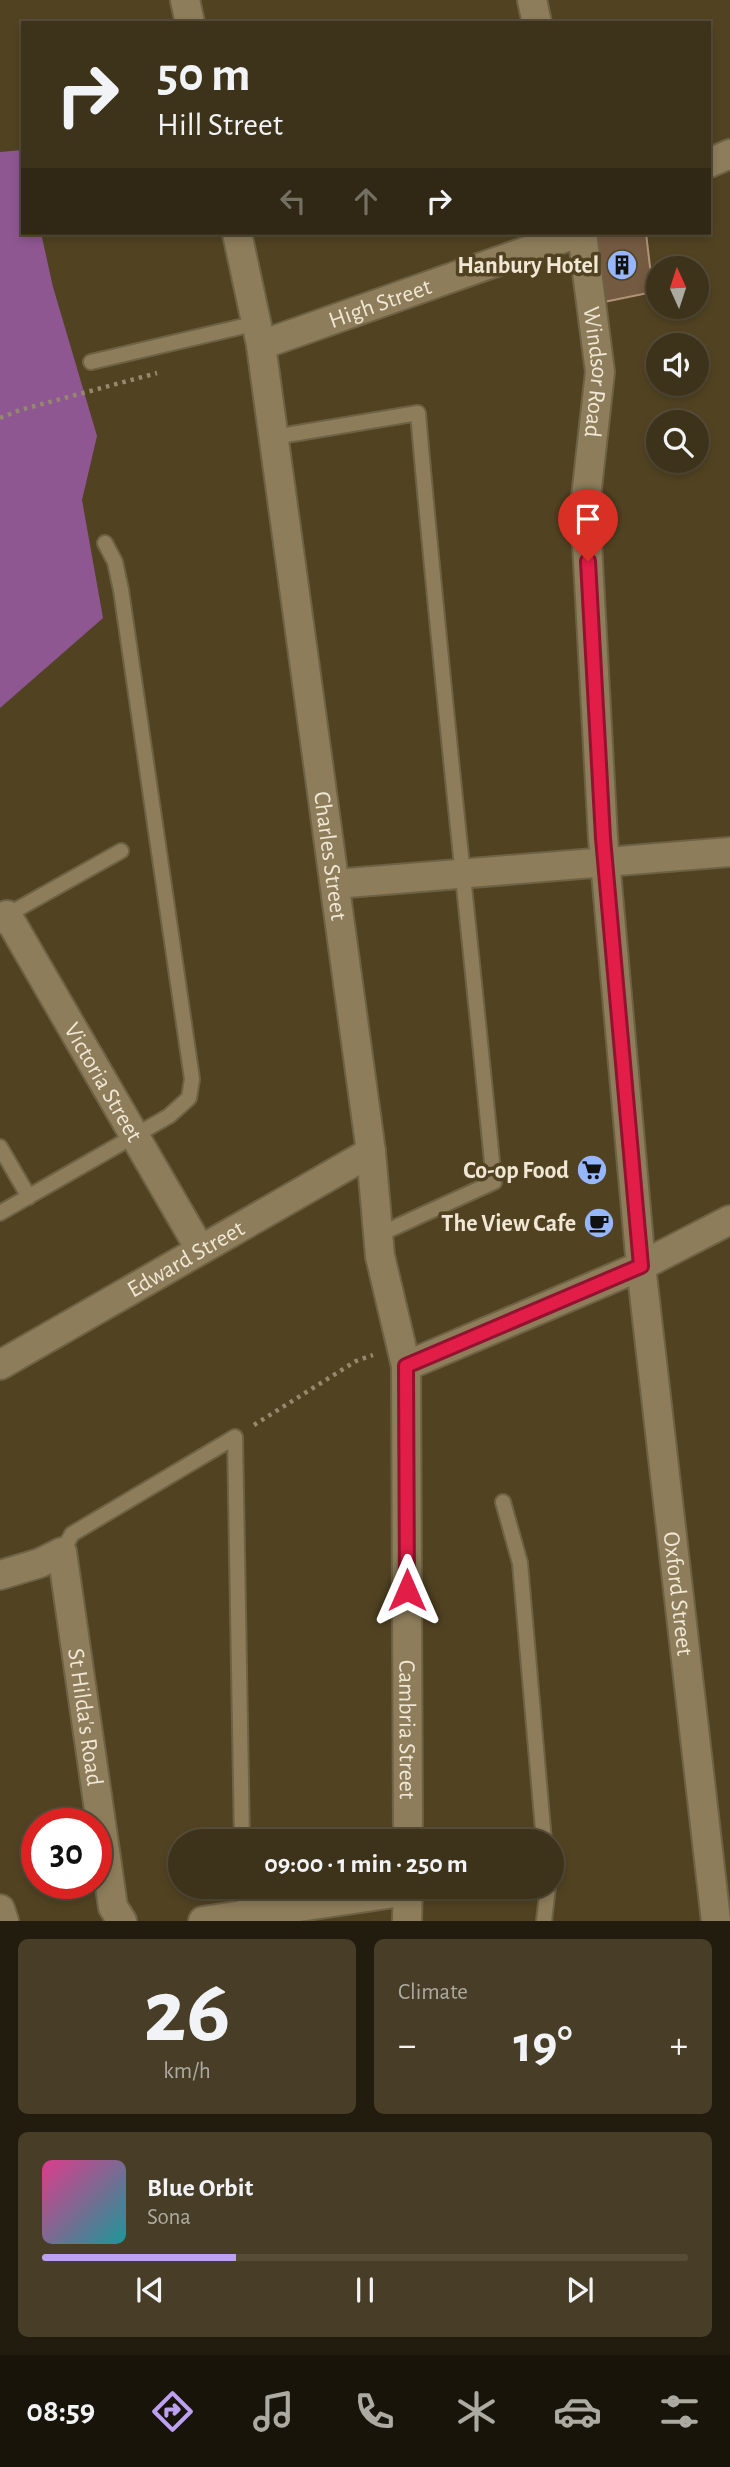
<!DOCTYPE html>
<html lang="en">
<head>
<meta charset="utf-8">
<style>
  :root { --surface:#3d321a; --page:#483e27; --text:#f1f3f6; --muted:#adaaa2; --line:#564d39; --accent:#bca0f2 }
  body { margin:0; font-family:"Alegreya Sans",sans-serif; background:var(--page); color:var(--text); height:100vh; display:flex; flex-direction:column; font-size:26px; white-space:nowrap }
  * { box-sizing:border-box; margin:0 }
  p { font-size:23px; color:var(--muted) }
  .icon { flex:none; width:38px; height:38px; fill:none; stroke:currentColor; stroke-width:2; stroke-linecap:round; stroke-linejoin:round }
  .map { position:relative; height:1921px; overflow:hidden }
  .side { display:flex; flex-direction:column; gap:18px; padding:18px; background:#221c0e; flex:1 }
  .side>* { flex:none }
  .banner { position:absolute; left:21px; top:21px; width:690px; height:214px; border-radius:0px; box-shadow:0 4px 10px #0003,0 0 0 2px var(--line); background:#3d321a; color:var(--text); overflow:hidden }
  .needle { width:46px; rotate:357deg }
  .fabs { position:absolute; left:646px; top:256px; display:grid; gap:14px }
  .fabs a { display:grid; place-items:center; width:63px; height:63px; border-radius:50%; background:var(--surface); box-shadow:0 4px 10px #0003,0 0 0 2px var(--line); font-size:35px }
  .speed { position:absolute; left:21px; top:1808px; display:flex; gap:14px; font-size:35px; font-weight:700; text-align:center }
  .speed>* { display:grid; place-content:center; width:91px; height:91px; border-radius:50%; background:var(--surface); box-shadow:0 4px 10px #0003,0 0 0 2px var(--line); line-height:1 }
  .speed .limit { border:10px solid #d22; background:#fff; color:#111 }
  .pin { position:absolute; display:grid; place-items:center; width:60px; height:60px; color:#fff; margin:-72px -30px; border-radius:50% 50% 50% 0; rotate:-45deg; box-shadow:0 0 7px #0007 }
  .pin .icon { rotate:45deg }
  .me { position:absolute; width:77px; margin:-38px; rotate:0deg; stroke-linejoin:round; filter:drop-shadow(0 0 5px #0008) }
  .turn { display:flex; align-items:center; gap:24px; height:147px; padding:0 21px; font-size:32px }
  .turn .icon { width:91px; height:91px; stroke-width:2.5 }
  .turn b { display:block; font-size:49px; line-height:60px }
  .lanes { display:flex; align-items:center; height:66px; padding:0 21px; background:#0003; justify-content:center; gap:35px; direction:ltr }
  .lanes .off { opacity:.35 }
  .big { font-size:52px; font-weight:700; line-height:1.1 }
  .side .tile { flex:1; display:flex; flex-direction:column; justify-content:center; gap:10px; min-width:0; padding:0 24px; border-radius:10px; background:var(--page) }
  .side .dial { align-items:center; gap:0 }
  .dial b { font-size:91px; line-height:1 }
  .song { display:flex; align-items:center; gap:21px }
  .cover { width:84px; height:84px; border-radius:10px; background:linear-gradient(135deg,hsl(330 70% 55%),hsl(180 70% 35%)) }
  .played { height:7px; border-radius:4px; background:linear-gradient(90deg,var(--accent) 30%,var(--line) 30%) }
  .keys { display:flex; justify-content:space-around; direction:ltr }
  .heat { display:flex; justify-content:space-between; align-items:center; font-size:38px; direction:ltr }
  .side .tiles { flex:1; display:grid; gap:18px; grid-template-columns:1fr 1fr }
  .tile:last-child { grid-column:span 2 }
  .trip { position:absolute; left:168px; top:1829px; width:396px; height:70px; border-radius:35px; background:var(--surface); box-shadow:0 4px 10px #0003,0 0 0 2px var(--line); font-weight:700; line-height:70px; text-align:center }
  .tab-bar { display:flex; height:112px; justify-content:space-around; align-items:center; background:#18140a; color:var(--muted) }
  .tab-bar .icon { width:49px; height:49px }
  .tab-bar .active { color:var(--accent) }
  .tab-bar b { font-size:32px; color:var(--text) }
  .map>svg:first-child { display:block }
</style>
</head>
<body>
<div class="map">
<svg width="730" height="1921" viewBox="0 0 730 1921">
  <rect width="100%" height="100%" fill="#514322"/>
  <!-- green -->
  <path fill="#8f5792" d="M23,150V233H41L53,287L97,436L82,500L103,618L0,708V152Z"/>
  <!-- building -->
  <path fill="#745a40" stroke="#b19478" stroke-width="2" d="M596,233H646L653,292L599,303Z"/>
  <g fill="none" stroke-linecap="round" stroke-linejoin="round">
    <!-- service casing -->
    <g stroke="#6e6245" stroke-width="18">
      <g id="service">
        <path d="M91,362L257,323"/>
        <path d="M274,437L418,413C440,670 469,925 494,1182L378,1235"/>
        <path d="M7,915L121,851"/>
        <path d="M0,1147L29,1197"/>
        <path d="M0,1213L169,1116L189,1098L192,1079L121,590L115,562L105,543"/>
        <path d="M503,1502L520,1563L544,1841"/>
        <path d="M62,1552L72,1534L235,1437L242,1841"/>
        <path d="M243,1886L246,1915"/>
        <path d="M544,1921L548,1886"/>
      </g>
    </g>
    <!-- minor casing -->
    <g stroke="#6e6245" stroke-width="32">
      <g id="minor">
        <path d="M185,0L190,23"/>
        <path d="M532,0L537,23"/>
        <path d="M709,163L730,154"/>
        <path id="s1" d="M237,233L261,345L371,1152L380,1256L406,1366L408,1841"/>
        <path id="s2" d="M582,233L600,372L585,506L603,838L641,1266L716,1921"/>
        <path id="s3" d="M261,345L578,233"/>
        <path d="M335,884L730,852"/>
        <path id="s4" d="M0,919L7,915L200,1249"/>
        <path id="s5" d="M0,1365L371,1152"/>
        <path d="M406,1366L641,1266L730,1220"/>
        <path id="s6" d="M0,1575L40,1563L62,1552L113,1907L122,1921"/>
        <path d="M0,1909L4,1921"/>
        <path d="M203,1921L408,1891"/>
        <path d="M407,1921L408,1886"/>
      </g>
    </g>
    <!-- path -->
    <g stroke="#94886d" stroke-width="4.5" stroke-dasharray="3.5 5" stroke-linecap="butt">
      <path d="M0,418L20,410L157,373"/>
      <path d="M254,1425L356,1361L373,1355"/>
    </g>
    <!-- service -->
    <use href="#service" stroke="#8d7d5b" stroke-width="14"/>
    <!-- minor -->
    <use href="#minor" stroke="#8d7d5b" stroke-width="28"/>
  </g>
  <g fill="none" stroke-linecap="round" stroke-linejoin="round">
    <!-- route casing -->
    <g stroke="#92132f" stroke-width="18">
      <path id="route" d="M407,1590L406,1366L641,1266L603,838L588,561"/>
    </g>
    <!-- route -->
    <use href="#route" stroke="#e11d48" stroke-width="12"/>
  </g>
  <!-- icons -->
  <defs>
    <g id="building-disc" transform="scale(1.575)"><circle r="9.5" fill="#96b6fd" stroke="#514322"/><path d="M-4-6H4V6H1V3H-1V6H-4ZM-2.5-4.3h1.7v1.8h-1.7ZM.8-4.3h1.7v1.8H.8ZM-2.5-1h1.7V.8h-1.7ZM.8-1h1.7V.8H.8Z" fill="#111"/></g>
    <g id="supermarket-disc" transform="scale(1.575)"><circle r="9.5" fill="#96b6fd" stroke="#514322"/><path d="M-6-5.5h2.5l.6 2H6L4.5 2H-2.5L-4.4-4H-6ZM-1.5 3.2a1.3 1.3 0 1 0 .1 0ZM3 3.2a1.3 1.3 0 1 0 .1 0Z" fill="#111"/></g>
    <g id="cafe-disc" transform="scale(1.575)"><circle r="9.5" fill="#96b6fd" stroke="#514322"/><path d="M-5.5-4.5H6V0H3Q3 3.5 0 3.5H-2.5Q-5.5 3.5-5.5 0ZM3-3.2v2h1.7v-2ZM-6 4.5H4V6H-6Z" fill="#111"/></g>
  </defs>
  <g fill-rule="evenodd">
    <use href="#building-disc" x="622" y="265"/>
    <use href="#supermarket-disc" x="592" y="1170"/>
    <use href="#cafe-disc" x="599" y="1223"/>
  </g>
  <g text-anchor="middle" stroke-width="7" stroke-linejoin="round" paint-order="stroke">
    <!-- poi labels -->
    <g font-size="24" font-weight="bold" fill="#f0e7d5" stroke="#514322" text-anchor="end">
      <text x="599" y="273">Hanbury Hotel</text>
      <text x="569" y="1178">Co-op Food</text>
      <text x="576" y="1231">The View Cafe</text>
    </g>
    <!-- street labels -->
    <g font-size="24" fill="#f0e7d5" stroke="#514322">
      <text dy="8" stroke="none"><textPath href="#s3" startOffset="126">High Street</textPath></text>
      <text dy="8" stroke="none"><textPath href="#s2" startOffset="140">Windsor Road</textPath></text>
      <text dy="8" stroke="none"><textPath href="#s1" startOffset="630">Charles Street</textPath></text>
      <text dy="8" stroke="none"><textPath href="#s4" startOffset="201">Victoria Street</textPath></text>
      <text dy="8" stroke="none"><textPath href="#s5" startOffset="214">Edward Street</textPath></text>
      <text dy="8" stroke="none"><textPath href="#s2" startOffset="1367">Oxford Street</textPath></text>
      <text dy="8" stroke="none"><textPath href="#s6" startOffset="233">St Hilda's Road</textPath></text>
      <text dy="8" stroke="none"><textPath href="#s1" startOffset="1510">Cambria Street</textPath></text>
    </g>
  </g>
</svg>
<div class="fabs">
<a><svg class="needle" viewBox="-14 -14 28 28"><path d="M0-13l5 13h-10z" fill="#e53935"/><path d="M0 13l5-13h-10z" fill="#adaaa2"/></svg></a>
<a><svg class="icon" aria-label="sound" viewBox="0 0 24 24"><path d="M4 9h4l5-4v14l-5-4H4zM17 9q2 3 0 6"/></svg></a>
<a><svg class="icon" aria-label="search" viewBox="0 0 24 24"><circle cx="10" cy="10" r="6"/><path d="M15 15l6 6"/></svg></a>
</div>
<div class="speed"><div class="limit">30</div></div>
<div class="pin" style="left:588px;top:561px;background:#d93025"><svg class="icon" aria-label="arrive" viewBox="0 0 24 24"><path d="M6 21V4h12l-3 4 3 4H6"/></svg></div>
<svg class="me" style="left:407px;top:1590px" viewBox="-20 -20 40 40"><path d="M0-17L14 15 0 8-14 15z" fill="#e11d48" stroke="#fff" stroke-width="4"/></svg>
<div class="trip">09:00 · 1 min · 250 m</div>
<div class="banner">
<div class="turn"><svg class="icon" aria-label="right" viewBox="0 0 24 24"><path d="M7 20v-9h11M14 6l5 5-5 5"/></svg><div><b>50 m</b>Hill Street</div></div>
<div class="lanes"><svg class="icon off" aria-label="left" viewBox="0 0 24 24"><path d="M17 20v-9H6M10 6l-5 5 5 5"/></svg><svg class="icon off" aria-label="ahead" viewBox="0 0 24 24"><path d="M12 20V5M6 11l6-6 6 6"/></svg><svg class="icon" aria-label="right" viewBox="0 0 24 24"><path d="M7 20v-9h11M14 6l5 5-5 5"/></svg></div>
</div>
</div>
<section class="side">
<div class="tiles">
<div class="tile dial"><b>26</b><p>km/h</p></div>
<div class="tile"><p>Climate</p>
<div class="heat"><a>−</a><b class="big">19°</b><a>+</a></div>
</div>
<div class="tile">
<div class="song"><i class="cover"></i><div><b>Blue Orbit</b><p>Sona</p></div></div>
<div class="played"></div>
<div class="keys"><svg class="icon" aria-label="previous" viewBox="0 0 24 24"><path d="M18 5L8 12l10 7zM5 5v14"/></svg><svg class="icon" aria-label="pause" viewBox="0 0 24 24"><path d="M8 5v14M16 5v14"/></svg><svg class="icon" aria-label="next" viewBox="0 0 24 24"><path d="M6 5l10 7-10 7zM19 5v14"/></svg></div>
</div>
</div>
</section>
<nav class="tab-bar">
<b>08:59</b>
<svg class="icon active" aria-label="directions" viewBox="0 0 24 24"><path d="M12 3l9 9-9 9-9-9zM9 14v-3h6M13 9l2 2-2 2"/></svg>
<svg class="icon" aria-label="music" viewBox="0 0 24 24"><path d="M9 18V5l10-2v13"/><circle cx="6" cy="18" r="3"/><circle cx="16" cy="16" r="3"/></svg>
<svg class="icon" aria-label="phone" viewBox="0 0 24 24"><path d="M5 4h4l2 5-3 2q2 4 5 5l2-3 5 2v4C11 20 4 13 5 4z"/></svg>
<svg class="icon" aria-label="climate" viewBox="0 0 24 24"><path d="M12 3v18M4 7l16 10M4 17L20 7"/></svg>
<svg class="icon" aria-label="car" viewBox="0 0 24 24"><path d="M5 17H2v-5l4-1 3-4h7l3 4 3 1v5h-3M9 17h6M6 11h13"/><circle cx="7" cy="17" r="2"/><circle cx="17" cy="17" r="2"/></svg>
<svg class="icon" aria-label="filters" viewBox="0 0 24 24"><path d="M4 7h16M4 17h16"/><circle cx="9" cy="7" r="2"/><circle cx="15" cy="17" r="2"/></svg>
</nav>
</body>
</html>
